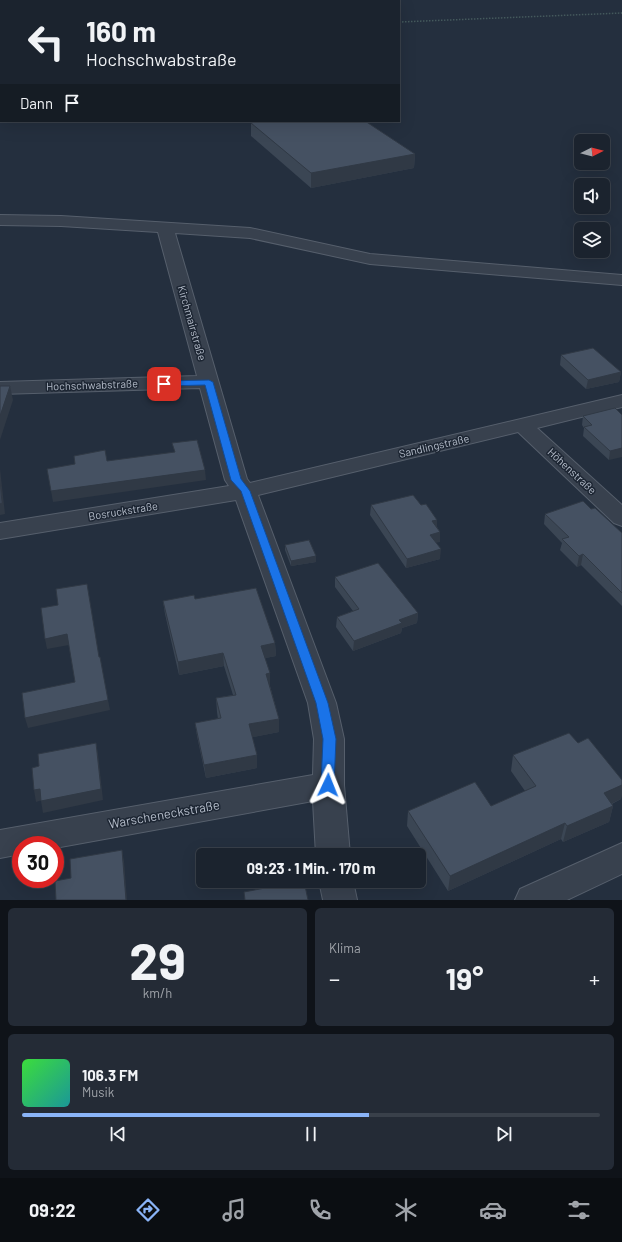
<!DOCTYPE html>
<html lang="de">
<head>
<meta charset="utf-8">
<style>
  :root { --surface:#1b232e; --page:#242b36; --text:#f1f3f6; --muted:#a0a4aa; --line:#39404a; --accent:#8ab4f8 }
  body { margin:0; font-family:Barlow,sans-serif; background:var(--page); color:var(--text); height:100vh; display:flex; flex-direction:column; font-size:15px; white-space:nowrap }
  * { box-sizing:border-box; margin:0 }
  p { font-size:13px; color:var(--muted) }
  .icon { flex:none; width:22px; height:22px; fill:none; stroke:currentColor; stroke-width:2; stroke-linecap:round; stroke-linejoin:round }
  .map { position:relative; height:900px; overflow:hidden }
  .drawer { display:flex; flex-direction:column; gap:8px; padding:8px; background:#0f1319; flex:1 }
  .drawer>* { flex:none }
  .banner { position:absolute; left:0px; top:0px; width:400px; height:122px; box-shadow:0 4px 16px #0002,0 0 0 1px var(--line); background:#1b232e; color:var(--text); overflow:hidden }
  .needle { width:26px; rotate:84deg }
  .controls { position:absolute; left:574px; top:134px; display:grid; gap:8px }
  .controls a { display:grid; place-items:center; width:36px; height:36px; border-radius:6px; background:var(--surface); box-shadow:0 4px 16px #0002,0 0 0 1px var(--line); font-size:20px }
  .speed { position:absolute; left:12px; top:836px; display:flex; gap:8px; font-size:20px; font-weight:700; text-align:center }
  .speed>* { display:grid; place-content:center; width:52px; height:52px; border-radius:50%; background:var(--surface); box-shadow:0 4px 16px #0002,0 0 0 1px var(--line); line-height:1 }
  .speed .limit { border:6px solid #d22; background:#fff; color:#111 }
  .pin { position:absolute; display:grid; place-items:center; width:34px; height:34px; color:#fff; margin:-17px; border-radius:8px; box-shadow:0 2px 6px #0006 }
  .me { position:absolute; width:44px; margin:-22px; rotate:2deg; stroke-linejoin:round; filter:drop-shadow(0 0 3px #0008) }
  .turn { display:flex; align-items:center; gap:14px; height:84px; padding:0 20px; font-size:18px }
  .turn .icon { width:52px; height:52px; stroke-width:2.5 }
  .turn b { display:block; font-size:28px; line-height:34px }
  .then { display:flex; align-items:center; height:38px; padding:0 20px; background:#0003; gap:8px; font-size:15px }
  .big { font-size:30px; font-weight:700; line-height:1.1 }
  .drawer .widget { flex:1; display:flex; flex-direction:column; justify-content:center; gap:6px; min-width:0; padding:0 14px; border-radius:6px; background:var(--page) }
  .drawer .dial { align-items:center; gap:0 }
  .dial b { font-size:52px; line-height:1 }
  .song { display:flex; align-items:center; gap:12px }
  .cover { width:48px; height:48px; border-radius:6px; background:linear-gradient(135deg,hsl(120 70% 55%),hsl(180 70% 35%)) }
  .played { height:4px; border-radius:2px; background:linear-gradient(90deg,var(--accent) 60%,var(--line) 60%) }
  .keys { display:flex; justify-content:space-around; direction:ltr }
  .heat { display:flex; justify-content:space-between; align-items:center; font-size:22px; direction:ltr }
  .drawer .tiles { flex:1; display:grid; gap:8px; grid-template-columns:1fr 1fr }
  .widget:last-child { grid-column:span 2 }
  .trip { position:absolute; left:196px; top:848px; width:230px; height:40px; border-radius:6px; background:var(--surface); box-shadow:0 4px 16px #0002,0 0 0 1px var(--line); font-weight:700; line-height:40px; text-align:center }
  .tab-bar { display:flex; height:64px; justify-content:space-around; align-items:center; background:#0b0e12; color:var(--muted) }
  .tab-bar .icon { width:28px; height:28px }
  .tab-bar .current { color:var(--accent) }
  .tab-bar b { font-size:18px; color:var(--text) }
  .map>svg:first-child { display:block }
</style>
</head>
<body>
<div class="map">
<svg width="622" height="900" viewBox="0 0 622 900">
  <rect width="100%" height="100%" fill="#242f3e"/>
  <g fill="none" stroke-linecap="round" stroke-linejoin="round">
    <!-- minor casing -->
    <g stroke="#565f6c" stroke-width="2">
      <g id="minor">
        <path d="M0,215L61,216L250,228L370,254L622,275V285L370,264L250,238L175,233L247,479L250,483L622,395V407L537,428L622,505V526L614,523L518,432L258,495L336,703L344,739V785L350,855H316L313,801L55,848V845H21V854L0,858V830L313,775L314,739L308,703L236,500L0,539V523L229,486L225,480L200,388L0,394V382L197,376L158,232L61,226L0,225Z"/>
        <path d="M622,843V874L567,900H515L520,889Z"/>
        <path d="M319,881H353L357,900H323Z"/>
      </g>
    </g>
    <!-- path -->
    <path stroke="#44595c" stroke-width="1.5" stroke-dasharray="1.5 1.5" stroke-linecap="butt" d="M399,22L622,13"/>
    <!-- minor -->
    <use href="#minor" fill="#38414e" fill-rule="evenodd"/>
  </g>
  <!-- wall -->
  <g fill="#3b4654">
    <path d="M251,123L415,154L414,168L311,188L251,136Z"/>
    <path d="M561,355L621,372L619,382L586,389L560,365Z"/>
    <path d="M622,415L609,460L583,436L584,428L582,425L583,416Z"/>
    <path d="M371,505L437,527L440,532V542H436L440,559L406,568L370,515Z"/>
    <path d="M591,509L622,533V606L581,565L577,567L560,550L562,543L544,524L545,514Z"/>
    <path d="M285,545L316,562L291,566L285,550Z"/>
    <path d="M335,577L418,613L417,623L402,628L401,633L353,651L336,627L337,617L353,611L335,587Z"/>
    <path d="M195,599L275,643L276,656L265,658L270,686L279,719V732L252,737L257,755V768L206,778L197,736L195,723L218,719L217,712L216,698L233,695L224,666L179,675L165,614L163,601Z"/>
    <path d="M513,755L621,799L612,804L613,806L609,822L563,842L561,839L448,891L407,826L408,811L491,806L525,791L511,771Z"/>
  </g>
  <!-- shaded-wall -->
  <g fill="#303945">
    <path d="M415,154L414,168L311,188V173Z"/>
    <path d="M621,372L619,382L586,389L588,380Z"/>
    <path d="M10,386L13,400L0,440V416Z"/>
    <path d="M622,448V457L609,460L610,451Z"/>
    <path d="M0,469L5,514L0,515Z"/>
    <path d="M205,470L206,480L53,502L51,491Z"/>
    <path d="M437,520V529L432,521Z"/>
    <path d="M440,532V542L430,544V535Z"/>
    <path d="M441,549L440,559L406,568L407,559Z"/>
    <path d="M583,554L581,565L577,567L579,556Z"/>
    <path d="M316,556V562L291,566V561Z"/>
    <path d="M418,613L417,623L402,628L401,633L353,651L354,641L399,620Z"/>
    <path d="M67,634L69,645L47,649L45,639Z"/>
    <path d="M275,643L276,656L261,659V646Z"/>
    <path d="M223,653L224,666L179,675L178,662Z"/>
    <path d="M270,673V686L266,687V674Z"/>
    <path d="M108,700L110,710L28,728L25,718Z"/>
    <path d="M279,719V732L249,738V724Z"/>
    <path d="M96,743L98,754L103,800L43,813L41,801Z"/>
    <path d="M257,755V768L206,778L204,765Z"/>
    <path d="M622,785V796L621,799L600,809L604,793Z"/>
    <path d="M40,789L42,800L36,802L34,790Z"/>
    <path d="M613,806L609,822L563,842L567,826Z"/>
    <path d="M565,823L561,839L448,891L450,876Z"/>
    <path d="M122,850L124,861L127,900H126Z"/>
  </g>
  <!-- building -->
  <g fill="#455162" stroke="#303945">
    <path d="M261,121H365L415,154L311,173L251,123Z"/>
    <path d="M593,348L621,372L588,380L561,355Z"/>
    <path d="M0,386H10L0,416Z"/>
    <path d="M615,408L622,415V448L610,451L584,427L592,425L583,416Z"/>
    <path d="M197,440L205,470L51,491L47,469L75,464L74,456L105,450L107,461L175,452L172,443Z"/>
    <path d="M0,479L2,503L0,504Z"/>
    <path d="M413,495L421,505L426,504L437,520L432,521L440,532L430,535L441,549L407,559L371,505Z"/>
    <path d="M583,501L591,509L595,508L622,533V593L583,554L579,556L562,539L569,537L545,514Z"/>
    <path d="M309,540L316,556L291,561L285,545Z"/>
    <path d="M378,563L418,613L399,620L402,623L354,641L337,617L359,609L335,577Z"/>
    <path d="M87,584L99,657H100L108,700L25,718L22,693L75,682L67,634L45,639L41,608L58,605L56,589Z"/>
    <path d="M256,588L275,643L261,646L270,673L266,674L279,719L249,724L257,755L204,765L195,723L221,718L216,698L236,695L223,653L178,662L163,601L194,595L195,599Z"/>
    <path d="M569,733L578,743L588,738L622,780V785L604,793L613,806L567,826L565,823L450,876L408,811L475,782L491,806L536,786L513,755Z"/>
    <path d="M96,743L101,789L41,801L40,789L34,790L32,768L39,766L38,754Z"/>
    <path d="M122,850L126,900H56L55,881L71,878L70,859Z"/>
    <path d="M302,881H304L308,900H245L244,892Z"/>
  </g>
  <!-- route -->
  <path fill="#1a73e8" stroke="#114b97" d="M209,380L213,382L241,479L250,491L328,703L336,739L334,785L332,788L328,790L323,788L321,785L323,739L316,703L241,491L231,480L205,385L164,386L160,384L164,381Z"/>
  <g text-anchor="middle" stroke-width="3" stroke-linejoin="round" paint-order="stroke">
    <!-- street labels -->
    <g font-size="11" fill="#b4bcc9" stroke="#1d2633">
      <text transform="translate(192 323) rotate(74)" y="4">Kirchmairstraße</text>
      <text transform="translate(92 385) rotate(-2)" y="4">Hochschwabstraße</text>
      <text transform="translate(434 446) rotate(-13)" y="4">Sandlingstraße</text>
      <text transform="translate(572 471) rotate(43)" y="4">Höhenstraße</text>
      <text transform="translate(123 511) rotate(-9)" y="4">Bosruckstraße</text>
    </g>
    <!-- near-street labels -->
    <g font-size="13" fill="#b4bcc9" stroke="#1d2633">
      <text transform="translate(164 814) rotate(-10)" y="5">Warscheneckstraße</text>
    </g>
  </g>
</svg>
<div class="controls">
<a><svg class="needle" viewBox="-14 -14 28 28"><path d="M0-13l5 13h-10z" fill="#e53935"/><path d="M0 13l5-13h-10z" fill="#a0a4aa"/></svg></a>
<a><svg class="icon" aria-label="sound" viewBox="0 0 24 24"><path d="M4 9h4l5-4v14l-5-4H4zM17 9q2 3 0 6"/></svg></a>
<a><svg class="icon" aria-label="layers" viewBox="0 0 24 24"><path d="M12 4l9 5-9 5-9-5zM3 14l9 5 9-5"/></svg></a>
</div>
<div class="speed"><div class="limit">30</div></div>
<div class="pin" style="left:164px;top:384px;background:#d93025"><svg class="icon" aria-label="arrive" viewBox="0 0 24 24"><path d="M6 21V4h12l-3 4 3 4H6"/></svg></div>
<svg class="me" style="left:328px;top:785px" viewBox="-20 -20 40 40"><path d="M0-17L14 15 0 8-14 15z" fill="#1a73e8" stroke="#fff" stroke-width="4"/></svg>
<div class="trip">09:23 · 1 Min. · 170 m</div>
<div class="banner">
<div class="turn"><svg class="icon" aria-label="left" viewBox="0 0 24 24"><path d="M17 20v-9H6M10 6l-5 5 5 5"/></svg><div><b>160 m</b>Hochschwabstraße</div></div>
<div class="then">Dann<svg class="icon" aria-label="arrive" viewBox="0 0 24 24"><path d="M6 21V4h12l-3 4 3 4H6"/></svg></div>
</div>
</div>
<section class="drawer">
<div class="tiles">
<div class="widget dial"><b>29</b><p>km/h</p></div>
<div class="widget"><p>Klima</p>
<div class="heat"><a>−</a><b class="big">19°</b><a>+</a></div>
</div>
<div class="widget">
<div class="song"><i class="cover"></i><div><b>106.3 FM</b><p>Musik</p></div></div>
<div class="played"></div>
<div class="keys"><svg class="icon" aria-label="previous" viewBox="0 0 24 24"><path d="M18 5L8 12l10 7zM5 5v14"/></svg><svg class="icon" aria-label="pause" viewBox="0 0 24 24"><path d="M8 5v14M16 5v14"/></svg><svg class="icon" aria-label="next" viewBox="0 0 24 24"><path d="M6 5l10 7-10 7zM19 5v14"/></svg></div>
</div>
</div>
</section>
<nav class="tab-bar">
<b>09:22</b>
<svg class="icon current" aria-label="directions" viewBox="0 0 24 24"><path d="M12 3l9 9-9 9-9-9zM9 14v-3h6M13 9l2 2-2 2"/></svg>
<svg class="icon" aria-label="music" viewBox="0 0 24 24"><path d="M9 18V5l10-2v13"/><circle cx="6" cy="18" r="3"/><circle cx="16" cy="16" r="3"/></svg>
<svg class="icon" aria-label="phone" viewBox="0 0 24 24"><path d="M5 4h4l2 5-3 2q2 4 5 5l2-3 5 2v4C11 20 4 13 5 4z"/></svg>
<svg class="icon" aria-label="climate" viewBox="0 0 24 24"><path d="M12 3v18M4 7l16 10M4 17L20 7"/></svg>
<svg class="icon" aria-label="car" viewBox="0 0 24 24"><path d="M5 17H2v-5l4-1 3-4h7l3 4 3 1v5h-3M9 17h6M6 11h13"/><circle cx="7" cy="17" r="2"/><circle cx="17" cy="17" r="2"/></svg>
<svg class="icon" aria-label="filters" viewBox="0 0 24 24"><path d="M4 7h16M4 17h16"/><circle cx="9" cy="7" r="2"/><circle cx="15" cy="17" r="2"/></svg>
</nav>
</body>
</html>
